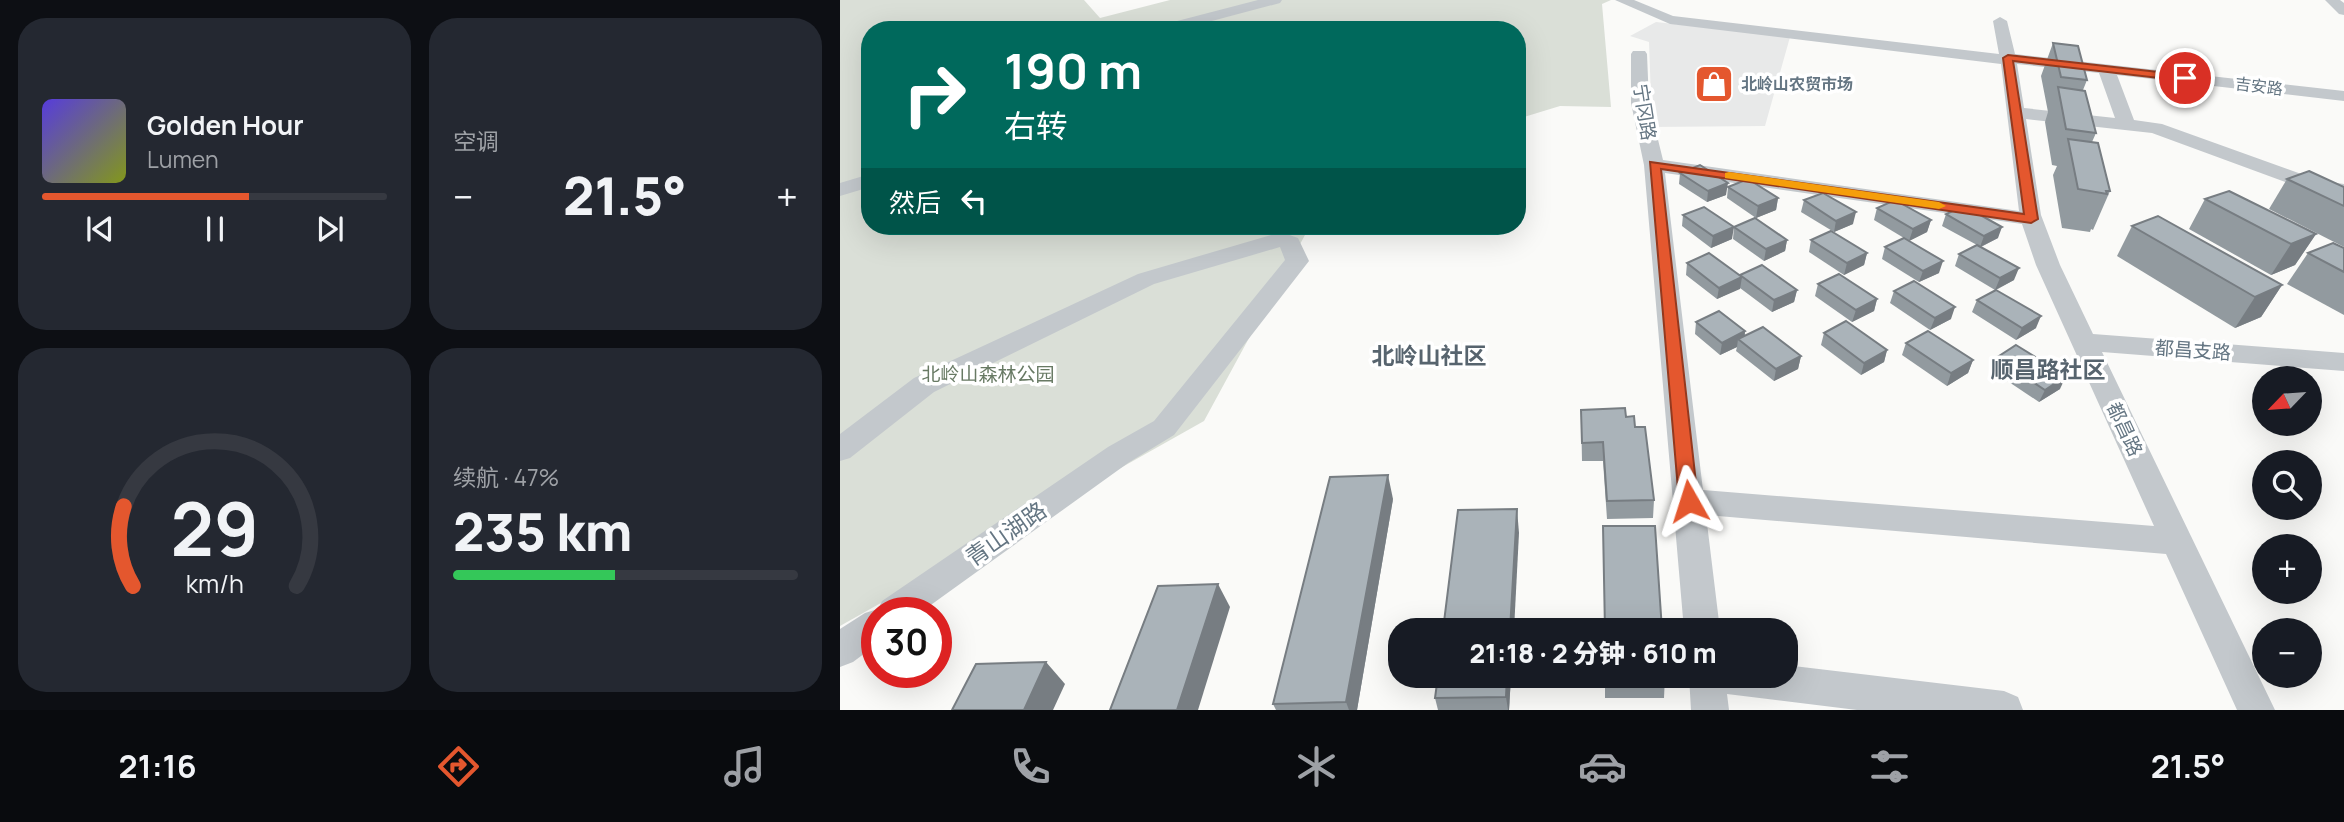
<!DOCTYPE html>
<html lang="zh">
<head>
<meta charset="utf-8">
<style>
  :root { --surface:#171b24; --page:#242831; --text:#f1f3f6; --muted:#9ea1a6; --line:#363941; --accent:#e4572e }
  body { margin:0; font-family:Manrope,"Noto Sans SC",sans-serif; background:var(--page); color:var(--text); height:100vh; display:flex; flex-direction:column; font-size:26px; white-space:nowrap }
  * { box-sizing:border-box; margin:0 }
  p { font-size:23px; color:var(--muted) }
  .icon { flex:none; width:38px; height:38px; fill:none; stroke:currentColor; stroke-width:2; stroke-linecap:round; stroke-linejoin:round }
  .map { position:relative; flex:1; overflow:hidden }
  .sheet { display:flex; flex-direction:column; gap:18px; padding:18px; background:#0d0f14; width:840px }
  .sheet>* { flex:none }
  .banner { position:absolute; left:21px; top:21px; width:665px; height:214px; border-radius:28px; box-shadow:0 7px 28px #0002; background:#00695c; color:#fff; overflow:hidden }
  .needle { width:46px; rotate:245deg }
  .tools { position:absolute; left:1412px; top:366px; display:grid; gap:14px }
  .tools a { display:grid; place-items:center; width:70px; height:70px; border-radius:50%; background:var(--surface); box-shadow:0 7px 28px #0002; font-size:35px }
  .speed { position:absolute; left:21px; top:597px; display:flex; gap:14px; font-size:35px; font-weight:700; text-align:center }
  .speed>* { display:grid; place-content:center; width:91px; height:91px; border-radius:50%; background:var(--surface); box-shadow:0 7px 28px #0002; line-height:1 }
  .speed .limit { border:10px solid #d22; background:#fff; color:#111 }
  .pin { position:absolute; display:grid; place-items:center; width:60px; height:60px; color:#fff; margin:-30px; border:4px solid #fff; border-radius:50%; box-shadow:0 2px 7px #0007 }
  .me { position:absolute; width:77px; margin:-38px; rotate:354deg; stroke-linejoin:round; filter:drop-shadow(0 0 5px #0008) }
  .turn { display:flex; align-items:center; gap:24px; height:147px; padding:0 28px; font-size:32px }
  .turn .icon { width:91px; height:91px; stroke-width:2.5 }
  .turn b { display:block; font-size:49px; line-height:60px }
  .then { display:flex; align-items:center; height:66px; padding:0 28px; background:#0003; gap:14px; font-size:26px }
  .big { font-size:52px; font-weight:800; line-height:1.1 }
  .sheet .card { flex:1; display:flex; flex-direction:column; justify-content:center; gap:10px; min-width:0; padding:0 24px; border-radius:28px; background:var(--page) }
  .sheet .dial { align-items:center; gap:0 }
  .dial svg { height:182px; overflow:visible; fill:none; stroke:var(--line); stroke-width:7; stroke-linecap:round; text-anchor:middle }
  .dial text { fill:var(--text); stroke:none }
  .song { display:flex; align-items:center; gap:21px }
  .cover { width:84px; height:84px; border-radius:10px; background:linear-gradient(135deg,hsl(250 70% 55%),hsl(70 70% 35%)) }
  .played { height:7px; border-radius:4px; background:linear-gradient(90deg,var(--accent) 60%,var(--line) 60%) }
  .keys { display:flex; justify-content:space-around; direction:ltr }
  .heat { display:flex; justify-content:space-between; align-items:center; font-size:38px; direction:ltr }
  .charge { height:10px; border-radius:5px; background:linear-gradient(90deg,#34c759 47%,var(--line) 0) }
  .sheet .tiles { flex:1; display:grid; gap:18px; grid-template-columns:repeat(2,1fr) }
  .trip { position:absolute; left:548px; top:618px; width:410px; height:70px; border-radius:28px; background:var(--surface); box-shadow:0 7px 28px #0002; font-weight:800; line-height:70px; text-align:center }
  .tabs { display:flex; height:112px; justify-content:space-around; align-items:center; background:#090b0e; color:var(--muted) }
  .tabs .icon { width:49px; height:49px }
  .tabs .active { color:var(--accent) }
  .tabs b { font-size:32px; color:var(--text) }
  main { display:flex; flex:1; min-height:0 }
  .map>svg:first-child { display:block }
</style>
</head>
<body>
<main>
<section class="sheet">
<div class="tiles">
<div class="card">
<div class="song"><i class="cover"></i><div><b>Golden Hour</b><p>Lumen</p></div></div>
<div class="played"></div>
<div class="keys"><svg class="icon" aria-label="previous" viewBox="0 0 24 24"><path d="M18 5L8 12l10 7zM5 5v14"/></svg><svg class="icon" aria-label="pause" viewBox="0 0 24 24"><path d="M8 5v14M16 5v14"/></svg><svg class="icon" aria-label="next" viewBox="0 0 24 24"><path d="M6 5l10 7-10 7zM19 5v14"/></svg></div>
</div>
<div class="card"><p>空调</p>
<div class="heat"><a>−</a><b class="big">21.5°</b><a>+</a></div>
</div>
<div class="card dial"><svg viewBox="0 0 100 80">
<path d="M14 69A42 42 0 1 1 86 69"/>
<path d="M14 69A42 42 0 0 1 10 34" stroke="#e4572e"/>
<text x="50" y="56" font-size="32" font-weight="700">29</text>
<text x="50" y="72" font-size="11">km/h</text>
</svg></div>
<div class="card"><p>续航 · 47%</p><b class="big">235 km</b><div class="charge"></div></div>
</div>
</section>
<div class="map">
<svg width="1504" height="710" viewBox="0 0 1504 710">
  <rect width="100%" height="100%" fill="#fafaf8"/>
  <!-- built -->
  <path fill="#e8e9e9" d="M816,22L950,37L925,126L812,127L809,42L790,36Z"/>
  <!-- green -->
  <path fill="#dadfd7" d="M0,0H244L260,18L330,0H771L762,4L771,107L720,106L677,119V30H30V226H479L465,235L364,421L0,626Z"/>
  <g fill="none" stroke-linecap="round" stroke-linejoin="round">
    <!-- minor -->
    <g fill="#c3c8cc" fill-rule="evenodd">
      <path d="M418,0H442L440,3L338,30H312L314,27Z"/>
      <path d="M775,0H794L833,16L1159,54L1153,21L1160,17L1167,21L1175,54L1504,91V101L1277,75L1294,120L1322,124L1478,180L1504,184V196L1467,190L1312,133L1186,119L1201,215L1220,265L1253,334L1504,353V371L1262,352L1435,710H1397L1326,554L866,515L880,630H844L804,165L791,103V54L793,51H805L807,54L809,103L823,160L1179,211L1161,64L830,24ZM1177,64L1259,73L1275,118L1184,108ZM825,173L1182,224L1196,265L1314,526L863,490Z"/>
      <path d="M1485,0H1500L1504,3V15L1499,14Z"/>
      <path d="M30,174V187L0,196V183Z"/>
      <path d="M441,232L458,238L469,261L334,435L288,463L81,612H37V644L13,662L0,667V629L25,613L38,609L42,601L268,447L314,421L445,260L440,247L314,284L94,392L10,458L0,461V434L74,378L298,274Z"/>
      <path d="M945,665L1164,691L1178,697L1183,710H1017L887,694L889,710H851L849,676H945Z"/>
    </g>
  </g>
  <!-- wall -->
  <g fill="#929a9f">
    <path d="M1213,43L1247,80L1243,90L1256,133L1252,142L1270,191L1253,230L1251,229L1250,232L1222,228L1213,175L1217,166L1212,165L1205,122L1208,112L1201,76Z"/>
    <path d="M840,173L886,195L867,202L839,184Z"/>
    <path d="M1447,179L1504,187V247L1429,209Z"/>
    <path d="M888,187L938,198L936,210L916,218L887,198Z"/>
    <path d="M1365,199L1476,234L1455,265L1431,275L1349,229Z"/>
    <path d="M964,200L1013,224L994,232L961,212Z"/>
    <path d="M1037,208L1091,220L1087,232L1069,241L1034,220Z"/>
    <path d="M1106,214L1158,238L1141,247L1174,280L1156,290L1196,328L1176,340L1132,312L1137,300L1155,290L1115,266L1119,254L1137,245L1102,226Z"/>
    <path d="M843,215L892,239L871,248L842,226Z"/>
    <path d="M1292,226L1442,285L1421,317L1395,328L1277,256Z"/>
    <path d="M894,227L947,240L945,251L924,261L893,239Z"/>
    <path d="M971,240L1027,253L1024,265L1004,275L969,252Z"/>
    <path d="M1045,247L1099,273L1079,282L1042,259Z"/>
    <path d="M1504,248V315L1447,284L1468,253Z"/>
    <path d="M847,263L957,290L954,302L932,312L900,288L877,299L846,275Z"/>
    <path d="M978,284L1037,299L1034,311L1012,322L975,296Z"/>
    <path d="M1054,291L1111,319L1090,330L1050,303Z"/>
    <path d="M856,322L905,331V335L961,356L958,369L934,381L896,351L897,347L880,355L855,334Z"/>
    <path d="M984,333L1047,350L1044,362L1021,375L981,345Z"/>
    <path d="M1066,343L1133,360L1128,373L1107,386L1062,355Z"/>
    <path d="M1156,358L1220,389L1199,402L1151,370Z"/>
    <path d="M741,410L786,417L795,427L814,500L813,518L767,519L763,461H742Z"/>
    <path d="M553,499L517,710H436L433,704Z"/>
    <path d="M671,676L669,710H598L595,698Z"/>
    <path d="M765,676H825L824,698H765Z"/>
  </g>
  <!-- shaded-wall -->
  <g fill="#777d82">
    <path d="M888,183L886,195L867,202L868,191Z"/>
    <path d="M938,198L936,210L916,218L918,206Z"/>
    <path d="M1016,212L1013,224L994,232L996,221Z"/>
    <path d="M1091,220L1087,232L1069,241L1073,229Z"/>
    <path d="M894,227L892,239L871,248L873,236Z"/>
    <path d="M1162,227L1158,238L1140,247L1144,236Z"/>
    <path d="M1476,234L1455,265L1431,275L1451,244Z"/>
    <path d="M947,240L945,251L924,261L926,249Z"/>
    <path d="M1027,253L1024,265L1004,275L1007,263Z"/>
    <path d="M1103,261L1099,273L1079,282L1083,271Z"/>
    <path d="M1179,268L1174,280L1155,290L1160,278Z"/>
    <path d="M902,277L900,289L877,299L879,288Z"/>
    <path d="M1442,285L1421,317L1395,328L1415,297Z"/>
    <path d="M957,290L954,302L932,312L934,300Z"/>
    <path d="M1037,299L1034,311L1012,322L1016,310Z"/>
    <path d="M1115,307L1111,319L1090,330L1095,318Z"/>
    <path d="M1201,316L1196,328L1176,340L1182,328Z"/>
    <path d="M905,331L903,343L898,339L897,347L880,355L882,343Z"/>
    <path d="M1047,350L1044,362L1021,375L1024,363Z"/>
    <path d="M961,356L958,369L934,381L936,369Z"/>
    <path d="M1133,360L1128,373L1107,386L1111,373Z"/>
    <path d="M1226,376L1220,389L1199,402L1205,390Z"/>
    <path d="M548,475L553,499L517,710H509L506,702Z"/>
    <path d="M677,509L679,533L674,630H670Z"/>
    <path d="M378,584L390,607L358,710H337Z"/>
    <path d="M206,662L225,684L213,710H184Z"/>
    <path d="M667,676H671L669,710H668L666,697Z"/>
  </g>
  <!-- building -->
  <g fill="#aab3b9" stroke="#777d82" stroke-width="2">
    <path d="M1213,43L1238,46L1247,80L1221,77Z"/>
    <path d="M1218,87L1245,91L1256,133L1226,129Z"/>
    <path d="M1228,139L1258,143L1270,191H1266L1267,194L1238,189Z"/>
    <path d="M860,165L888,183L868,191L840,173Z"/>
    <path d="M1469,171L1504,187V206L1447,179Z"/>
    <path d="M908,179L938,198L918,206L888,187Z"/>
    <path d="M1389,191L1476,234L1451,244L1365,199Z"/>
    <path d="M983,193L1016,212L996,221L964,200Z"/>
    <path d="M1055,200L1091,220L1073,229L1037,208Z"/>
    <path d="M1124,206L1162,227L1144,236L1106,214Z"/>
    <path d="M864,207L894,227L873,236L843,215Z"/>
    <path d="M1318,216L1442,285L1415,297L1292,226Z"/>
    <path d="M915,218L947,240L926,249L894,227Z"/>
    <path d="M991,231L1027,253L1007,263L971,240Z"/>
    <path d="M1064,238L1103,261L1083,271L1045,247Z"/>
    <path d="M1493,243L1504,248V272L1468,253Z"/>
    <path d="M1137,245L1179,268L1160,278L1119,254Z"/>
    <path d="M869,253L902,277L879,288L847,263Z"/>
    <path d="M922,265L957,290L934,300L900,275Z"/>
    <path d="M999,274L1037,299L1016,310L978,284Z"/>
    <path d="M1074,281L1115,307L1095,318L1054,291Z"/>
    <path d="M1156,290L1201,316L1182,328L1137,300Z"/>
    <path d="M879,311L905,331L882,343L856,322Z"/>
    <path d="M1006,321L1047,350L1024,363L984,333Z"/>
    <path d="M923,327L961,356L936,369L898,339Z"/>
    <path d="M1088,331L1133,360L1111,373L1066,343Z"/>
    <path d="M1176,345L1226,376L1205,390L1156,358Z"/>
    <path d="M785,408L786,417L794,416L795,427H805L814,500L767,501L763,442L742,443L741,410Z"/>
    <path d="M548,475L506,702L433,704L490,477Z"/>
    <path d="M677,509L670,630H603L618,510Z"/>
    <path d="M763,526H815L822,630H765Z"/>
    <path d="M378,584L337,710H270L318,586Z"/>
    <path d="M206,662L184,710H112L136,664Z"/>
    <path d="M598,676H667L666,697L595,698Z"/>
    <path d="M765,676H825L826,681H765Z"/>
  </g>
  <!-- route -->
  <path fill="#e4572e" stroke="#94391e" stroke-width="2" d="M1168,55L1345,75L1350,78L1345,81L1173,61L1198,219L1191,223L821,169L858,501L856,506L849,509L842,506L839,501L810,162L1184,214L1163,58Z"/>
  <!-- slow -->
  <path fill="#f59e0b" d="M889,172L1099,202L1106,206L1099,209L885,178V173Z"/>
  <!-- icons -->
  <defs>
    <g id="shop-square" transform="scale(2.0125)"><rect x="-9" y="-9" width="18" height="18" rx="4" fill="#e4572e" stroke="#fff"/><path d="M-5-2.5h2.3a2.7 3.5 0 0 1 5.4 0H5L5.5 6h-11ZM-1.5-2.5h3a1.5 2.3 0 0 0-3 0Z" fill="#fff"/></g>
  </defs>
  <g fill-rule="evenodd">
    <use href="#shop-square" x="874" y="84"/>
  </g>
  <g text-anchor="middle" stroke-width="7" stroke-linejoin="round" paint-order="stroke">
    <!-- far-poi labels -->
    <g font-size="16" font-weight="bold" fill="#657683" stroke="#fff" text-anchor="start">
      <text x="901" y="90">北岭山农贸市场</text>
    </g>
    <!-- far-street labels -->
    <g font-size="16" fill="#657683" stroke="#fff">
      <text transform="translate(1419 86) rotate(7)" y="6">吉安路</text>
    </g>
    <!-- street labels -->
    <g font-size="19" fill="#657683" stroke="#fff">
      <text transform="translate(805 112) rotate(81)" y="7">宁冈路</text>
      <text transform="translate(1353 350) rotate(4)" y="7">都昌支路</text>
      <text transform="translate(1285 429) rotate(65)" y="7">都昌路</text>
    </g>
    <!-- park labels -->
    <g font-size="19" fill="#687a64" stroke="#fff">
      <text x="148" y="381">北岭山森林公园</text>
    </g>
    <!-- quarter labels -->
    <g font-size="23" font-weight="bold" fill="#57646e" stroke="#fff">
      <text x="589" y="364">北岭山社区</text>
      <text x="1208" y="378">顺昌路社区</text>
    </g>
    <!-- near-street labels -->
    <g font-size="23" fill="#657683" stroke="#fff">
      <text transform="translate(166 534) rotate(-35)" y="8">青山湖路</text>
    </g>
  </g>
</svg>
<div class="tools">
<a><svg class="needle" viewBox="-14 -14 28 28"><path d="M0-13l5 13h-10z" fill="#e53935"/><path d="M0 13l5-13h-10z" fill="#9ea1a6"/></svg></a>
<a><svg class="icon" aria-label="search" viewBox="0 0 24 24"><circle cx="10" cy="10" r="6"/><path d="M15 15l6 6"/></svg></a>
<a>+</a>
<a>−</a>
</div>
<div class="speed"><div class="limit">30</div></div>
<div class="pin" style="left:1345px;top:78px;background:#d93025"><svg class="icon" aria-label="arrive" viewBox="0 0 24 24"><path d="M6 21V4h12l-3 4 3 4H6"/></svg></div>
<svg class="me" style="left:849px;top:501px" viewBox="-20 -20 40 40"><path d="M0-17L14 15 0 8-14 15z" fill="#e4572e" stroke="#fff" stroke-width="4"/></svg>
<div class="trip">21:18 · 2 分钟 · 610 m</div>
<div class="banner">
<div class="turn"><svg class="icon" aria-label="right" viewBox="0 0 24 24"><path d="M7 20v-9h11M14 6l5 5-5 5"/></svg><div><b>190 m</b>右转</div></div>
<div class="then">然后<svg class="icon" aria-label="left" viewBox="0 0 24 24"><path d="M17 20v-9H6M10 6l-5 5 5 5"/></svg></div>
</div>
</div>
</main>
<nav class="tabs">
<b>21:16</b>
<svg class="icon active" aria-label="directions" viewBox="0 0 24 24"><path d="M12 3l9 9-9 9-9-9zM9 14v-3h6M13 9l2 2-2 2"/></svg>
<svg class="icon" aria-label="music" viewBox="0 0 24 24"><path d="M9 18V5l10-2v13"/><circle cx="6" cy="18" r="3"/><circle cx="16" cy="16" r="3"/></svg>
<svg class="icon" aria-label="phone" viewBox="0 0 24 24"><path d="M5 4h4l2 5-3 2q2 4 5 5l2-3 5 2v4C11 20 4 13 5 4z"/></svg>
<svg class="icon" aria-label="climate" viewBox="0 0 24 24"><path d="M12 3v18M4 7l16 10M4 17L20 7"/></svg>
<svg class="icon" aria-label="car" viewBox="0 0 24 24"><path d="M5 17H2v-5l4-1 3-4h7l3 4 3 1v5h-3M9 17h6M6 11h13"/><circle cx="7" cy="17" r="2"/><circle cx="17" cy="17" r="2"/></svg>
<svg class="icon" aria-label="filters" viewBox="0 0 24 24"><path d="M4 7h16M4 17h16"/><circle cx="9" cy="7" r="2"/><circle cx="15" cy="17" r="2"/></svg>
<b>21.5°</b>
</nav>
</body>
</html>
